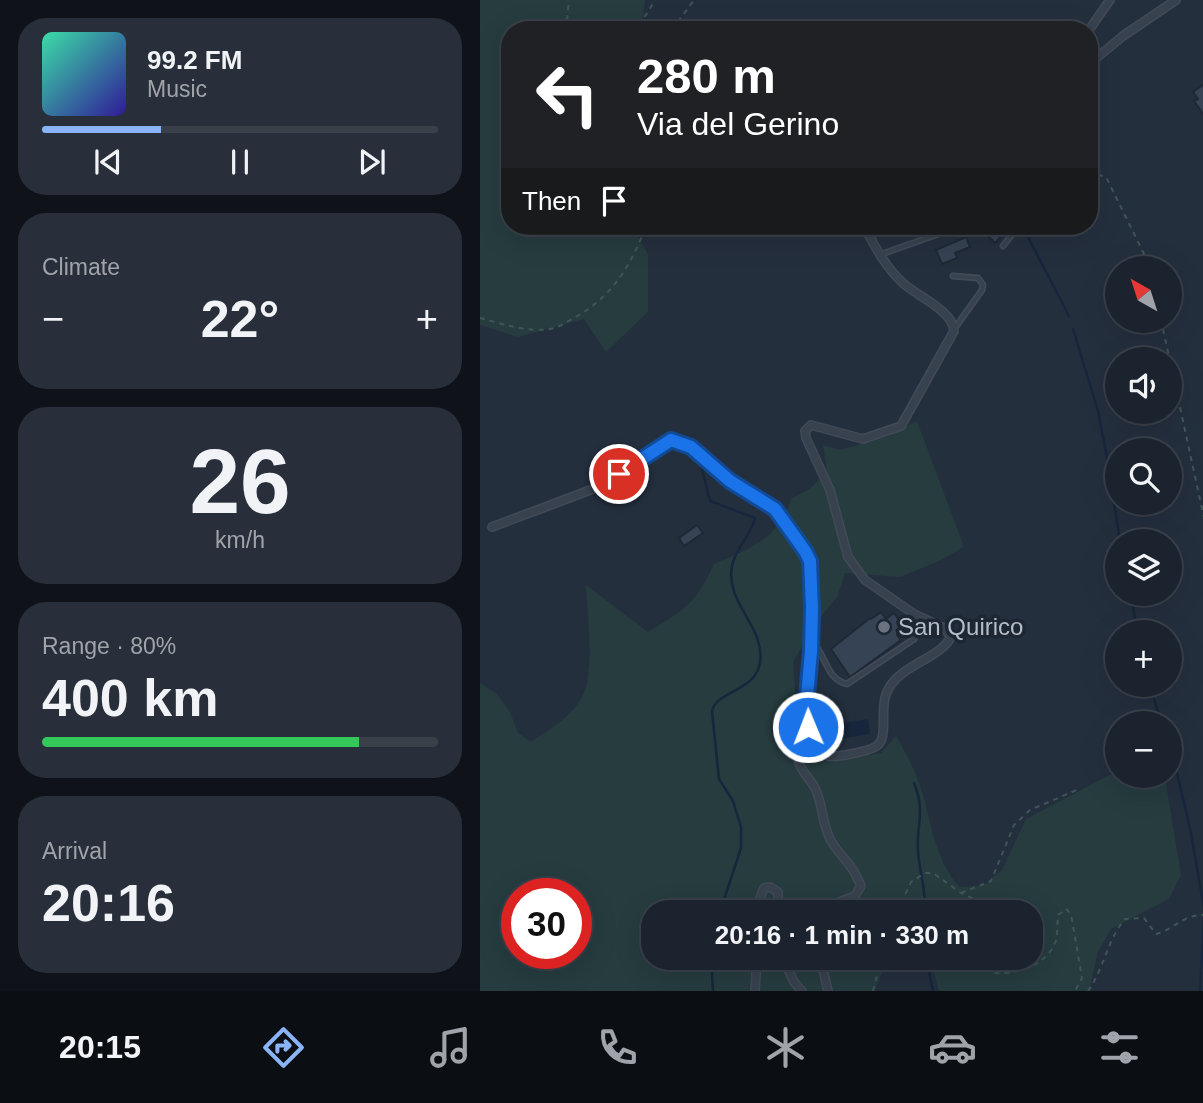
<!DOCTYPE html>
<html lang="en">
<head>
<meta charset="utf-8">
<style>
  :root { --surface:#1b232e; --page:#282f3a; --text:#f1f3f6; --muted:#a0a4aa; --line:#39404a; --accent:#8ab4f8 }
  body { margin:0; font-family:Arial,sans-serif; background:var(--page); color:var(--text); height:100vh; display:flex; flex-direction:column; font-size:26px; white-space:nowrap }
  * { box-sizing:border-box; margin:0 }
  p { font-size:23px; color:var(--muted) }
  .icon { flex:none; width:38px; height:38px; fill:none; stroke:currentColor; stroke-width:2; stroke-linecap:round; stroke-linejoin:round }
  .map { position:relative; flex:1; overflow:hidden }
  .side { display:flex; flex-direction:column; gap:18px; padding:18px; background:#0f1319; width:480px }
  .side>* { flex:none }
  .top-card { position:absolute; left:21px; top:21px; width:597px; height:214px; border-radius:28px; box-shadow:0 7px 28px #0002,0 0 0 2px var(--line); background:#202124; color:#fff; overflow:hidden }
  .needle { width:46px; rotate:321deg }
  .fabs { position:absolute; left:625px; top:256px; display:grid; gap:14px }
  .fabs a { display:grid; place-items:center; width:77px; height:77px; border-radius:50%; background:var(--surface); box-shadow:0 7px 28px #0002,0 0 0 2px var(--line); font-size:35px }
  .speed { position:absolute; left:21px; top:878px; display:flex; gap:14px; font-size:35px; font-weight:700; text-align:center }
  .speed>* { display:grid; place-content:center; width:91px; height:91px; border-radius:50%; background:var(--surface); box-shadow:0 7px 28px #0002,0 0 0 2px var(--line); line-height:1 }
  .speed .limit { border:10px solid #d22; background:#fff; color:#111 }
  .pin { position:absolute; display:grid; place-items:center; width:60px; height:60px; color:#fff; margin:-30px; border:4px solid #fff; border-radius:50%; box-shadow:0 2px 7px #0007 }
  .me { position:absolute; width:77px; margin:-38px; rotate:359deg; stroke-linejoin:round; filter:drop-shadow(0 0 5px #0008) }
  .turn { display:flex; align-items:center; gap:24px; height:147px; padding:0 21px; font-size:32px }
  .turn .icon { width:91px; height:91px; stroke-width:2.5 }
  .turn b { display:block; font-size:49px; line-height:60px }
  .then { display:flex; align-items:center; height:66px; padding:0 21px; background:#0003; gap:14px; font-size:26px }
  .big { font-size:52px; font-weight:800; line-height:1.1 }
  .side .card { flex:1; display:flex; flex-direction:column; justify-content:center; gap:10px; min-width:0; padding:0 24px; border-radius:28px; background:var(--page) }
  .side .dial { align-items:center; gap:0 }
  .dial b { font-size:91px; line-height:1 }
  .song { display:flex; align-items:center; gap:21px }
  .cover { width:84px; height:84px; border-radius:10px; background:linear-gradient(135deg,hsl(160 70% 55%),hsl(250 70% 35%)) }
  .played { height:7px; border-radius:4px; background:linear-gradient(90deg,var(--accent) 30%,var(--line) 30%) }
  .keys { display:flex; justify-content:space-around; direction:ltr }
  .heat { display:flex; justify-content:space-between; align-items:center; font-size:38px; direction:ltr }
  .charge { height:10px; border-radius:5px; background:linear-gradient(90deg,#34c759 80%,var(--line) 0) }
  .trip { position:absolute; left:161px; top:900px; width:402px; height:70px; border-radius:28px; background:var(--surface); box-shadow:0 7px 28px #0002,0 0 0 2px var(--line); font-weight:800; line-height:70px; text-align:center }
  .dock { display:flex; height:112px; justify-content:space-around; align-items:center; background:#0b0e12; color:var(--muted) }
  .dock .icon { width:49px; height:49px }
  .dock .selected { color:var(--accent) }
  .dock b { font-size:32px; color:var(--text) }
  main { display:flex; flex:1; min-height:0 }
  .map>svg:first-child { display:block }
</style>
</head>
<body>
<main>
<section class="side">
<div class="card">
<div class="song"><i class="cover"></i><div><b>99.2 FM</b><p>Music</p></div></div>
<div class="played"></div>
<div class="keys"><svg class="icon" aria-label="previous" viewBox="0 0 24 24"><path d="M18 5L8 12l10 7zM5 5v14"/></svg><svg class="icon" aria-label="pause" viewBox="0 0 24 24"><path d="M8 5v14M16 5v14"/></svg><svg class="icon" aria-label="next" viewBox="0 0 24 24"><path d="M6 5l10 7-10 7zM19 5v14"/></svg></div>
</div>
<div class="card"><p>Climate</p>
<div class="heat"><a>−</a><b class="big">22°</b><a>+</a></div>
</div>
<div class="card dial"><b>26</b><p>km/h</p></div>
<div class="card"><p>Range · 80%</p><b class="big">400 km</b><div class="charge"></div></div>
<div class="card"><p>Arrival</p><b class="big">20:16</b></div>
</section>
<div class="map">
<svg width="724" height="991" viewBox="0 0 724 991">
  <rect width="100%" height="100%" fill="#242f3e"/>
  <!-- green -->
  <g fill="#263c3f" fill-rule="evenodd">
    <path d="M0,0H165L161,30H30V226H152L168,254V312L126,352L104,319L38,337L0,325Z"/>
    <path d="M437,421L484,547L459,561L420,577L365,573L357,597L334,625L313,662L319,744L336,762L401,753L416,736C424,750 432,764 438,780C452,817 452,858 480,887L504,885L522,870L546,819L637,771V775H679L686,784L701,875L689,899L631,929L618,952L609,991H459L450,957H551V912H173V957H408L395,991H0V683L17,694L30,712L38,733L51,742C68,730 90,718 101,699C116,672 107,616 106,585L168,632C205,609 215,605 234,564C269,549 299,539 311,499L331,488L347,471L343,445L360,450L409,436ZM37,894H96V954H37Z"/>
  </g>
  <!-- water -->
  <path fill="#17263c" d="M388,719L390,734L360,739L357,724Z"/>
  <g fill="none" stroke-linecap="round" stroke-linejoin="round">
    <!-- stream -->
    <g stroke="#17263c" stroke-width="2.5">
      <path d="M548,237L589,316"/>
      <path d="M593,329L618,411L631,478"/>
      <path d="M219,457L230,501L275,518C271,536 255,548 252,566C245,604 286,627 280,663C275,692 237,690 232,711L239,779L253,801L261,827V848L240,912"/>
      <path d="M632,490L640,541"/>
      <path d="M651,593L657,632"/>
      <path d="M669,684L682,723"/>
      <path d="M690,743L711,833L724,908"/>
      <path d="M434,783C446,812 436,824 438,852C440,873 446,891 445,912"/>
      <path d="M231,957L233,991"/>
      <path d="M446,957L453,991"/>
      <path d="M720,991L724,917"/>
    </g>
  </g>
  <!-- building -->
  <g fill="#364354" stroke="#1f2835" stroke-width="2">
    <path d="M724,84V115L714,101L718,99L713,92Z"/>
    <path d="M508,226H531L515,243L503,231Z"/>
    <path d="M486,237L490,247L475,253L477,258L462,264L456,250Z"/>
    <path d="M217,525L223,533L204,546L199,538Z"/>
    <path d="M401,612L406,619L414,613L425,629L417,635L421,640L370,677L351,649L390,618L391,619Z"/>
  </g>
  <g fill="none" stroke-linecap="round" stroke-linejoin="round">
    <!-- service casing -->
    <g stroke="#414a57" stroke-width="7">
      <g id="service">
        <path d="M523,246L539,226"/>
        <path d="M402,254L481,226"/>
        <path d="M473,276L498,278L503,285L502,290L475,328"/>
        <path d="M332,644L335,645C347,659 347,679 367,684L434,639L444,620"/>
      </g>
    </g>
    <!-- minor casing -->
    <g stroke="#414a57" stroke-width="10">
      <g id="minor">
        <path d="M609,30L630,0"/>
        <path d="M609,64L643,36L696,0"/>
        <path d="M12,527L121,486L191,440L211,447L250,481L295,509L325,551L330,561L331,651L326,708L331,746"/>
        <path d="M279,912L280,898L284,888L290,887L298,892L299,912"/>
        <path d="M343,912L352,905L375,896L381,886C372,863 362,859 351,841C342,825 343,804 335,788C328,775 314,766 319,750C331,741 336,753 348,756C356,758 388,751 395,747C411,739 397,707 409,688C423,664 459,659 471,637L464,628L434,614L385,580L368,557L350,490L326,438L325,431L331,425L383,439L421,426L474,331C473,311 439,297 424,284C406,268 395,247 384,226"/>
        <path d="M302,957L314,982L322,991"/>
        <path d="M340,957L348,991"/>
        <path d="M275,991L277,957"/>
      </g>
    </g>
    <!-- path -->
    <g stroke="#3f5557" stroke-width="2" stroke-dasharray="5 5" stroke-linecap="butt">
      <path d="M86,30L89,0"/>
      <path d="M149,30L166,15L175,0"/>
      <path d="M192,30L214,0"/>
      <path d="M609,158L612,161L609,165"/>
      <path d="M609,180L619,175L626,177L671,268"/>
      <path d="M690,301V314"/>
      <path d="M0,318C24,324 50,334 75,328C81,326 88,321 94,318C133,296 150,267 166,226"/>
      <path d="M687,320L683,329L724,518"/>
      <path d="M481,893L511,881L534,825L550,810L599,789"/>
      <path d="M417,912L431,882L445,873H453L481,893L522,912"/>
      <path d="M511,957L508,968L513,973C534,975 566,966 575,943C578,935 577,924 578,915L586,909L591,914L602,978L595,991"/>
      <path d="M393,991L402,957"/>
      <path d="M608,991C624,969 627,940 645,919L664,918L676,934C693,930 704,914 724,915"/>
    </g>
    <!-- service -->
    <use href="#service" stroke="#38414e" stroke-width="3.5"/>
    <!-- minor -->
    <use href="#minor" stroke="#38414e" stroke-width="7"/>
  </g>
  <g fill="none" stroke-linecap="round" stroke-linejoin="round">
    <!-- route casing -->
    <g stroke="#114b97" stroke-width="18">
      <path id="route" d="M139,474L191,440L211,447L250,481L295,509L325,551L330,561L332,608L331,651L326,708L328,727"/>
    </g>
    <!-- route -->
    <use href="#route" stroke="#1a73e8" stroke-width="12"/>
  </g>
  <!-- markers -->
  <circle fill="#6b7280" stroke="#1d2633" stroke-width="2.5" cx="404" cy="627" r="7"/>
  <g text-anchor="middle" stroke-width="7" stroke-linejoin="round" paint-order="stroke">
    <!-- poi labels -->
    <g font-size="24" fill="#b4bcc9" stroke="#1d2633" text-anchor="start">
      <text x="418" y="635">San Quirico</text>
    </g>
  </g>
</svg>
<div class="fabs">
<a><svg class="needle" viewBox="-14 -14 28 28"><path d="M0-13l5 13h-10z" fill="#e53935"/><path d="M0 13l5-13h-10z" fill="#a0a4aa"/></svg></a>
<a><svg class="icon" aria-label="sound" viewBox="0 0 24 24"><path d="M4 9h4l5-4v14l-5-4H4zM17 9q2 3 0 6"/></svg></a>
<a><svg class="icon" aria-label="search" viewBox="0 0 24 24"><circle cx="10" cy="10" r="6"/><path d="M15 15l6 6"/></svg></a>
<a><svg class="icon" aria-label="layers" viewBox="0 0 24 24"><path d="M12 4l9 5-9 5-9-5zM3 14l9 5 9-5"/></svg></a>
<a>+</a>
<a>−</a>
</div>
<div class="speed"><div class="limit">30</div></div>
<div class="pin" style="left:139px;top:474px;background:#d93025"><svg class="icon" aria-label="arrive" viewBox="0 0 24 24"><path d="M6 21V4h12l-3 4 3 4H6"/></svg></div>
<svg class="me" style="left:328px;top:727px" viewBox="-20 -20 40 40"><circle r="17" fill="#1a73e8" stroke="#fff" stroke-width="3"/><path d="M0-11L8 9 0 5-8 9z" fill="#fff"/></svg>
<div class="trip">20:16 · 1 min · 330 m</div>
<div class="top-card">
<div class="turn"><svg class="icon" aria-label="left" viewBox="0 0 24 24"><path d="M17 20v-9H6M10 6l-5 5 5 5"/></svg><div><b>280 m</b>Via del Gerino</div></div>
<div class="then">Then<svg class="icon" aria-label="arrive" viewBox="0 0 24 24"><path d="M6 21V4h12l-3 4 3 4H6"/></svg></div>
</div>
</div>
</main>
<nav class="dock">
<b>20:15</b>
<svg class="icon selected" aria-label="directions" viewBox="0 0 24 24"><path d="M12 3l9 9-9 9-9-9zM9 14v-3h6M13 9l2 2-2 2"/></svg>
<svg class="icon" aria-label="music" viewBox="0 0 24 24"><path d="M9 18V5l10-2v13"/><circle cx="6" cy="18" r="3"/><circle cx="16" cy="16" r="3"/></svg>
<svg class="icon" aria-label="phone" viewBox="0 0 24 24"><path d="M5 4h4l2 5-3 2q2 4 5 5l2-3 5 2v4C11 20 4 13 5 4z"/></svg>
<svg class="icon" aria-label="climate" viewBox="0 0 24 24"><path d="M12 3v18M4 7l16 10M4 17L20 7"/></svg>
<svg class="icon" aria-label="car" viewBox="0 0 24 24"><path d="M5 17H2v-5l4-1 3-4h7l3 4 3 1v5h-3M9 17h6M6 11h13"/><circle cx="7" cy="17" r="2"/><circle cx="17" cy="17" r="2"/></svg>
<svg class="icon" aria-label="filters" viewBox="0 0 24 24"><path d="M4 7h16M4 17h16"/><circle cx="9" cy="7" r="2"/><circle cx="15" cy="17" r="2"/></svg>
</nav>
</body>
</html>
